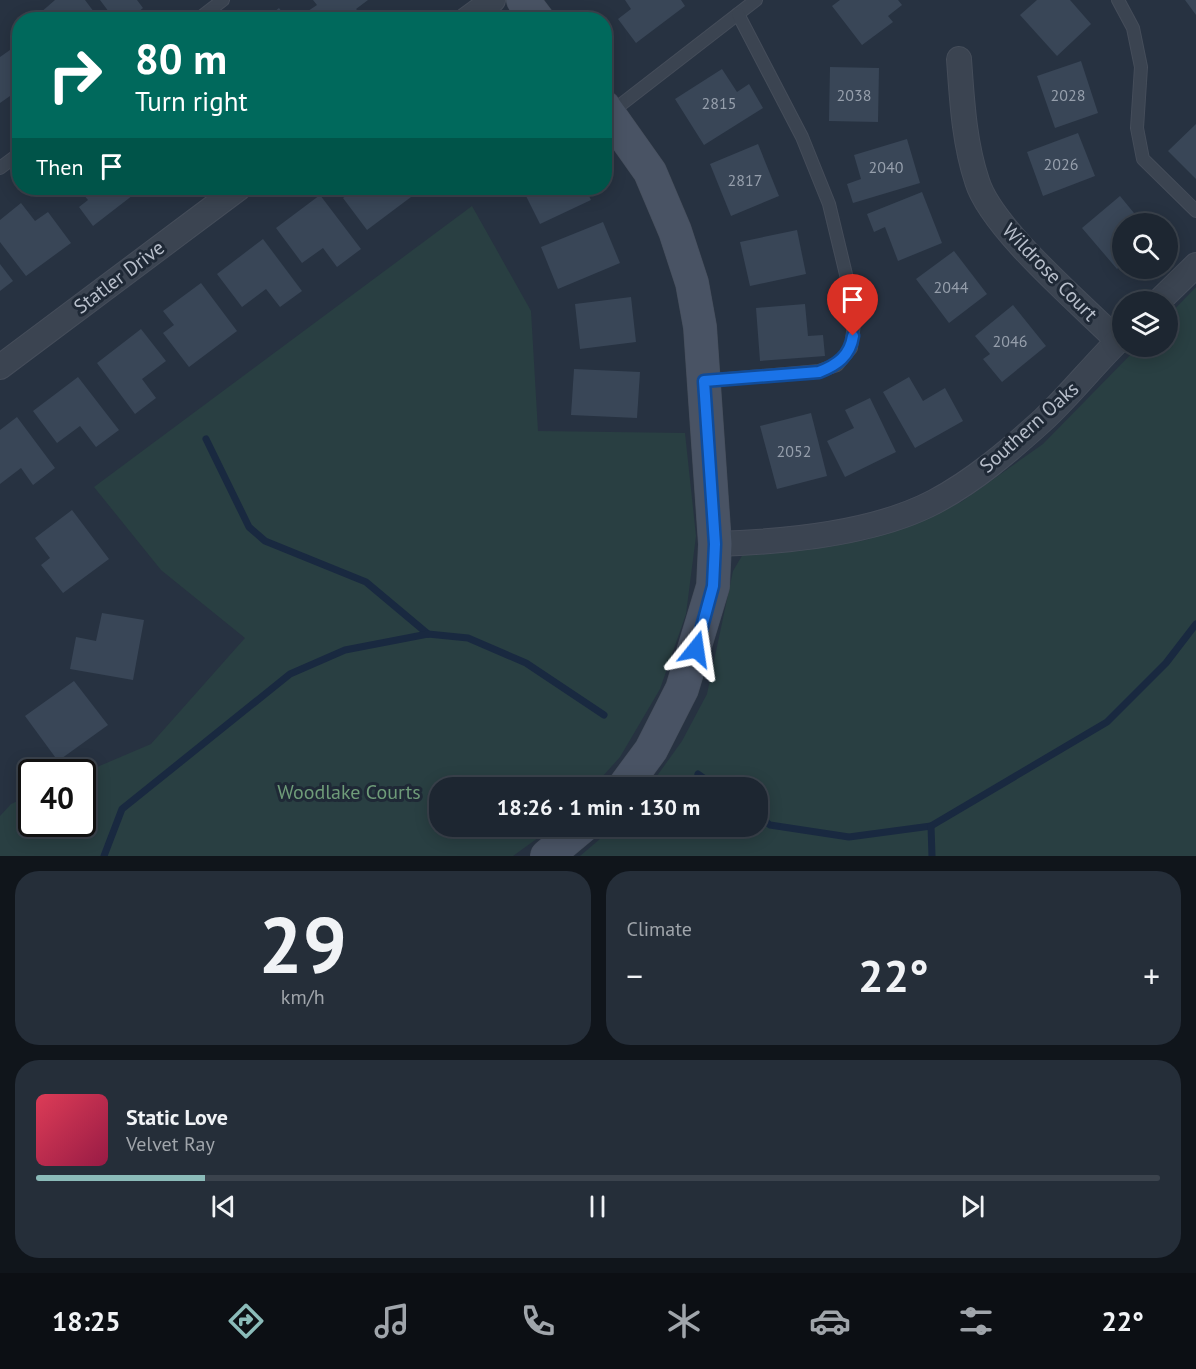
<!DOCTYPE html>
<html lang="en">
<head>
<meta charset="utf-8">
<style>
  :root { --surface:#1d2631; --page:#252e39; --text:#f1f3f6; --muted:#a0a5ab; --line:#3b434d; --accent:#8bbbb9 }
  body { margin:0; font-family:"PT Sans",sans-serif; background:var(--page); color:var(--text); height:100vh; display:flex; flex-direction:column; font-size:22px; white-space:nowrap }
  * { box-sizing:border-box; margin:0 }
  p { font-size:20px; color:var(--muted) }
  .icon { flex:none; width:33px; height:33px; fill:none; stroke:currentColor; stroke-width:2; stroke-linecap:round; stroke-linejoin:round }
  .map { position:relative; height:856px; overflow:hidden }
  .panel { display:flex; flex-direction:column; gap:15px; padding:15px; background:#10151b; flex:1 }
  .panel>* { flex:none }
  .guide { position:absolute; left:12px; top:12px; width:600px; height:183px; border-radius:24px; box-shadow:0 3px 15px #0003,0 0 0 2px var(--line); background:#00695c; color:#fff; overflow:hidden }
  .buttons { position:absolute; left:1112px; top:213px; display:grid; gap:12px }
  .buttons a { display:grid; place-items:center; width:66px; height:66px; border-radius:50%; background:var(--surface); box-shadow:0 3px 15px #0003,0 0 0 2px var(--line); font-size:30px }
  .speed { position:absolute; left:18px; top:759px; display:flex; gap:12px; font-size:30px; font-weight:700; text-align:center }
  .speed>* { display:grid; place-content:center; width:78px; height:78px; border-radius:50%; background:var(--surface); box-shadow:0 3px 15px #0003,0 0 0 2px var(--line); line-height:1 }
  .speed .limit { border:3px solid #111; border-radius:9px; background:#fff; color:#111 }
  .pin { position:absolute; display:grid; place-items:center; width:51px; height:51px; color:#fff; margin:-62px -26px; border-radius:50% 50% 50% 0; rotate:-45deg; box-shadow:0 0 6px #0007 }
  .pin .icon { rotate:45deg }
  .me { position:absolute; width:66px; margin:-33px; rotate:15deg; stroke-linejoin:round; filter:drop-shadow(0 0 4px #0008) }
  .turn { display:flex; align-items:center; gap:21px; height:126px; padding:0 24px; font-size:27px }
  .turn .icon { width:78px; height:78px; stroke-width:2.5 }
  .turn b { display:block; font-size:42px; line-height:51px }
  .then { display:flex; align-items:center; height:57px; padding:0 24px; background:#0003; gap:12px; font-size:22px }
  .big { font-size:45px; font-weight:700; line-height:1.1 }
  .panel .widget { flex:1; display:flex; flex-direction:column; justify-content:center; gap:9px; min-width:0; padding:0 21px; border-radius:24px; background:var(--page) }
  .panel .dial { align-items:center; gap:0 }
  .dial b { font-size:78px; line-height:1 }
  .song { display:flex; align-items:center; gap:18px }
  .cover { width:72px; height:72px; border-radius:9px; background:linear-gradient(135deg,hsl(350 70% 55%),hsl(340 70% 35%)) }
  .played { height:6px; border-radius:3px; background:linear-gradient(90deg,var(--accent) 15%,var(--line) 15%) }
  .keys { display:flex; justify-content:space-around; direction:ltr }
  .heat { display:flex; justify-content:space-between; align-items:center; font-size:33px; direction:ltr }
  .panel .tiles { flex:1; display:grid; gap:15px; grid-template-columns:1fr 1fr }
  .widget:last-child { grid-column:span 2 }
  .trip { position:absolute; left:429px; top:777px; width:339px; height:60px; border-radius:24px; background:var(--surface); box-shadow:0 3px 15px #0003,0 0 0 2px var(--line); font-weight:700; line-height:60px; text-align:center }
  .dock { display:flex; height:96px; justify-content:space-around; align-items:center; background:#0c0f14; color:var(--muted) }
  .dock .icon { width:42px; height:42px }
  .dock .active { color:var(--accent) }
  .dock b { font-size:27px; color:var(--text) }
  .map>svg:first-child { display:block }
</style>
</head>
<body>
<div class="map">
<svg width="1196" height="856" viewBox="0 0 1196 856">
  <rect width="100%" height="100%" fill="#273241"/>
  <!-- green -->
  <g fill="#293f42">
    <path d="M472,206L531,311L538,431L685,433L696,536L686,614L660,689L620,757L593,787L440,788V826L553,827L513,856H0V816L11,804L31,795L32,824H82L83,773L151,744L245,638L161,570L94,487Z"/>
    <path d="M1196,287V856H580L614,827L758,826V788L649,787L682,741L707,694L733,571L743,554L866,540L961,502L1043,444L1138,347L1167,346V317Z"/>
  </g>
  <g fill="none" stroke-linecap="round" stroke-linejoin="round">
    <!-- stream -->
    <g stroke="#192940" stroke-width="7">
      <path d="M206,439L249,527L265,541L366,582L428,634"/>
      <path d="M698,774L718,788"/>
      <path d="M758,816L770,825L849,837L931,826"/>
      <path d="M104,856L122,809L290,674L345,650L428,634L468,638L526,663L604,715"/>
      <path d="M932,856L931,826L1107,722L1166,663L1196,624"/>
    </g>
  </g>
  <!-- building -->
  <g fill="#394657">
    <path d="M55,0H85L100,20H32Z"/>
    <path d="M100,0H137L143,8L128,20H115Z"/>
    <path d="M313,0H368L356,9L362,15L356,20H314L308,11L317,5Z"/>
    <path d="M625,0H681L685,6L636,43L618,19L631,9Z"/>
    <path d="M840,0H898L902,5L888,16L893,22L862,45L832,6Z"/>
    <path d="M1037,0H1070L1091,24L1057,56L1020,15Z"/>
    <path d="M1185,0H1196V15Z"/>
    <path d="M279,8L288,20H264Z"/>
    <path d="M20,43V89L0,103V57Z"/>
    <path d="M1081,61L1098,113L1055,128L1037,76Z"/>
    <path d="M830,67L879,68L878,122L829,121Z"/>
    <path d="M722,69L737,92L749,84L763,108L704,145L675,99Z"/>
    <path d="M1196,124V179L1168,151Z"/>
    <path d="M1078,133L1095,176L1043,196L1027,152Z"/>
    <path d="M907,139L920,183L853,203L847,184L861,179L854,155Z"/>
    <path d="M758,144L779,196L731,216L710,164Z"/>
    <path d="M78,188H134L137,192L93,226L79,207L88,200Z"/>
    <path d="M357,188H410L415,194L367,230L343,198Z"/>
    <path d="M522,188H585L591,200L540,224Z"/>
    <path d="M922,192L942,243L898,261L885,227L874,232L867,214Z"/>
    <path d="M320,195L361,249L337,267L323,248L302,263L276,228Z"/>
    <path d="M1120,196L1143,224H1122V264L1117,269L1082,228Z"/>
    <path d="M21,203L35,221L48,212L71,243L26,276L0,242V220Z"/>
    <path d="M603,222L620,263L558,289L541,247Z"/>
    <path d="M797,230L806,274L750,286L740,242Z"/>
    <path d="M263,239L302,291L280,307L266,289L242,307L217,274Z"/>
    <path d="M954,251L987,294L949,323L916,279Z"/>
    <path d="M0,264L13,281L0,291Z"/>
    <path d="M201,283L237,331L189,367L163,333L174,325L163,311Z"/>
    <path d="M631,297L636,342L580,349L575,304Z"/>
    <path d="M805,304L808,336L823,335L825,356L760,361L756,308Z"/>
    <path d="M1013,305L1046,346L1002,382L983,359L990,354L975,336Z"/>
    <path d="M141,329L166,361L142,379L156,398L135,414L97,363Z"/>
    <path d="M574,369L640,372L637,418L571,415Z"/>
    <path d="M78,377L119,430L96,447L80,426L57,443L33,411Z"/>
    <path d="M909,377L923,401L945,388L963,421L915,448L883,392Z"/>
    <path d="M870,398L896,452L845,477L827,441L854,428L845,410Z"/>
    <path d="M811,413L827,476L777,489L760,426Z"/>
    <path d="M17,417L55,468L33,485L21,468L0,484V430Z"/>
    <path d="M72,510L109,559L63,593L41,565L50,558L35,538Z"/>
    <path d="M102,613L144,620L133,680L70,669L76,637L96,641Z"/>
    <path d="M74,681L108,725L58,761L25,716Z"/>
  </g>
  <g fill="none" stroke-linecap="round" stroke-linejoin="round">
    <!-- lane casing -->
    <g stroke="#454d5a" stroke-width="14">
      <g id="lane">
        <path d="M1118,0L1133,28L1141,67L1137,128L1143,159L1196,211"/>
        <path d="M197,20L223,0"/>
        <path d="M610,113L756,0"/>
        <path d="M0,168L20,153"/>
        <path d="M704,381L819,371L837,365L851,348L854,324L850,291L829,204L802,137L738,14"/>
      </g>
    </g>
    <!-- street casing -->
    <g stroke="#454d5a" stroke-width="26">
      <g id="street">
        <path d="M466,20L493,0"/>
        <path d="M959,59C962,100 964,142 977,181C991,228 1081,304 1118,341"/>
        <path d="M1158,302L1196,265"/>
        <path d="M0,367L239,188"/>
        <path d="M715,544C782,542 873,534 934,502C974,481 1010,450 1043,420C1071,394 1095,363 1122,337"/>
      </g>
    </g>
    <!-- secondary casing -->
    <g stroke="#454d5a" stroke-width="34">
      <g id="secondary">
        <path d="M523,0L538,20"/>
        <path d="M604,107L650,172L675,231L692,283L700,327L715,544L713,586L682,689L651,750L623,788"/>
        <path d="M547,856L583,826"/>
      </g>
    </g>
    <!-- lane -->
    <use href="#lane" stroke="#3b4451" stroke-width="12"/>
    <!-- street -->
    <use href="#street" stroke="#3b4451" stroke-width="24"/>
    <!-- secondary -->
    <use href="#secondary" stroke="#495364" stroke-width="33"/>
  </g>
  <g fill="none" stroke-linecap="round" stroke-linejoin="round">
    <!-- route casing -->
    <g stroke="#114b97" stroke-width="15">
      <path id="route" d="M696,649L713,586L715,544L704,381L819,372C837,365 850,356 853,336"/>
    </g>
    <!-- route -->
    <use href="#route" stroke="#1a73e8" stroke-width="10"/>
  </g>
  <g text-anchor="middle" stroke-width="6" stroke-linejoin="round" paint-order="stroke">
    <!-- number labels -->
    <g font-size="16" fill="#969fac">
      <text x="854" y="101">2038</text>
      <text x="1068" y="101">2028</text>
      <text x="719" y="109">2815</text>
      <text x="1061" y="170">2026</text>
      <text x="886" y="173">2040</text>
      <text x="745" y="186">2817</text>
      <text x="951" y="293">2044</text>
      <text x="1010" y="347">2046</text>
      <text x="794" y="457">2052</text>
    </g>
    <!-- street labels -->
    <g font-size="20" fill="#b8bfcb" stroke="#1f2936">
      <text transform="translate(1050 272) rotate(46)" y="7">Wildrose Court</text>
      <text transform="translate(119 277) rotate(-37)" y="7">Statler Drive</text>
      <text transform="translate(1029 427) rotate(-42)" y="7">Southern Oaks</text>
    </g>
    <!-- park labels -->
    <g font-size="20" fill="#6f9c79" stroke="#1f2936">
      <text x="349" y="799">Woodlake Courts</text>
    </g>
  </g>
</svg>
<div class="buttons">
<a><svg class="icon" aria-label="search" viewBox="0 0 24 24"><circle cx="10" cy="10" r="6"/><path d="M15 15l6 6"/></svg></a>
<a><svg class="icon" aria-label="layers" viewBox="0 0 24 24"><path d="M12 4l9 5-9 5-9-5zM3 14l9 5 9-5"/></svg></a>
</div>
<div class="speed"><div class="limit">40</div></div>
<div class="pin" style="left:853px;top:336px;background:#d93025"><svg class="icon" aria-label="arrive" viewBox="0 0 24 24"><path d="M6 21V4h12l-3 4 3 4H6"/></svg></div>
<svg class="me" style="left:696px;top:649px" viewBox="-20 -20 40 40"><path d="M0-17L14 15 0 8-14 15z" fill="#1a73e8" stroke="#fff" stroke-width="4"/></svg>
<div class="trip">18:26 · 1 min · 130 m</div>
<div class="guide">
<div class="turn"><svg class="icon" aria-label="right" viewBox="0 0 24 24"><path d="M7 20v-9h11M14 6l5 5-5 5"/></svg><div><b>80 m</b>Turn right</div></div>
<div class="then">Then<svg class="icon" aria-label="arrive" viewBox="0 0 24 24"><path d="M6 21V4h12l-3 4 3 4H6"/></svg></div>
</div>
</div>
<section class="panel">
<div class="tiles">
<div class="widget dial"><b>29</b><p>km/h</p></div>
<div class="widget"><p>Climate</p>
<div class="heat"><a>−</a><b class="big">22°</b><a>+</a></div>
</div>
<div class="widget">
<div class="song"><i class="cover"></i><div><b>Static Love</b><p>Velvet Ray</p></div></div>
<div class="played"></div>
<div class="keys"><svg class="icon" aria-label="previous" viewBox="0 0 24 24"><path d="M18 5L8 12l10 7zM5 5v14"/></svg><svg class="icon" aria-label="pause" viewBox="0 0 24 24"><path d="M8 5v14M16 5v14"/></svg><svg class="icon" aria-label="next" viewBox="0 0 24 24"><path d="M6 5l10 7-10 7zM19 5v14"/></svg></div>
</div>
</div>
</section>
<nav class="dock">
<b>18:25</b>
<svg class="icon active" aria-label="directions" viewBox="0 0 24 24"><path d="M12 3l9 9-9 9-9-9zM9 14v-3h6M13 9l2 2-2 2"/></svg>
<svg class="icon" aria-label="music" viewBox="0 0 24 24"><path d="M9 18V5l10-2v13"/><circle cx="6" cy="18" r="3"/><circle cx="16" cy="16" r="3"/></svg>
<svg class="icon" aria-label="phone" viewBox="0 0 24 24"><path d="M5 4h4l2 5-3 2q2 4 5 5l2-3 5 2v4C11 20 4 13 5 4z"/></svg>
<svg class="icon" aria-label="climate" viewBox="0 0 24 24"><path d="M12 3v18M4 7l16 10M4 17L20 7"/></svg>
<svg class="icon" aria-label="car" viewBox="0 0 24 24"><path d="M5 17H2v-5l4-1 3-4h7l3 4 3 1v5h-3M9 17h6M6 11h13"/><circle cx="7" cy="17" r="2"/><circle cx="17" cy="17" r="2"/></svg>
<svg class="icon" aria-label="filters" viewBox="0 0 24 24"><path d="M4 7h16M4 17h16"/><circle cx="9" cy="7" r="2"/><circle cx="15" cy="17" r="2"/></svg>
<b>22°</b>
</nav>
</body>
</html>
